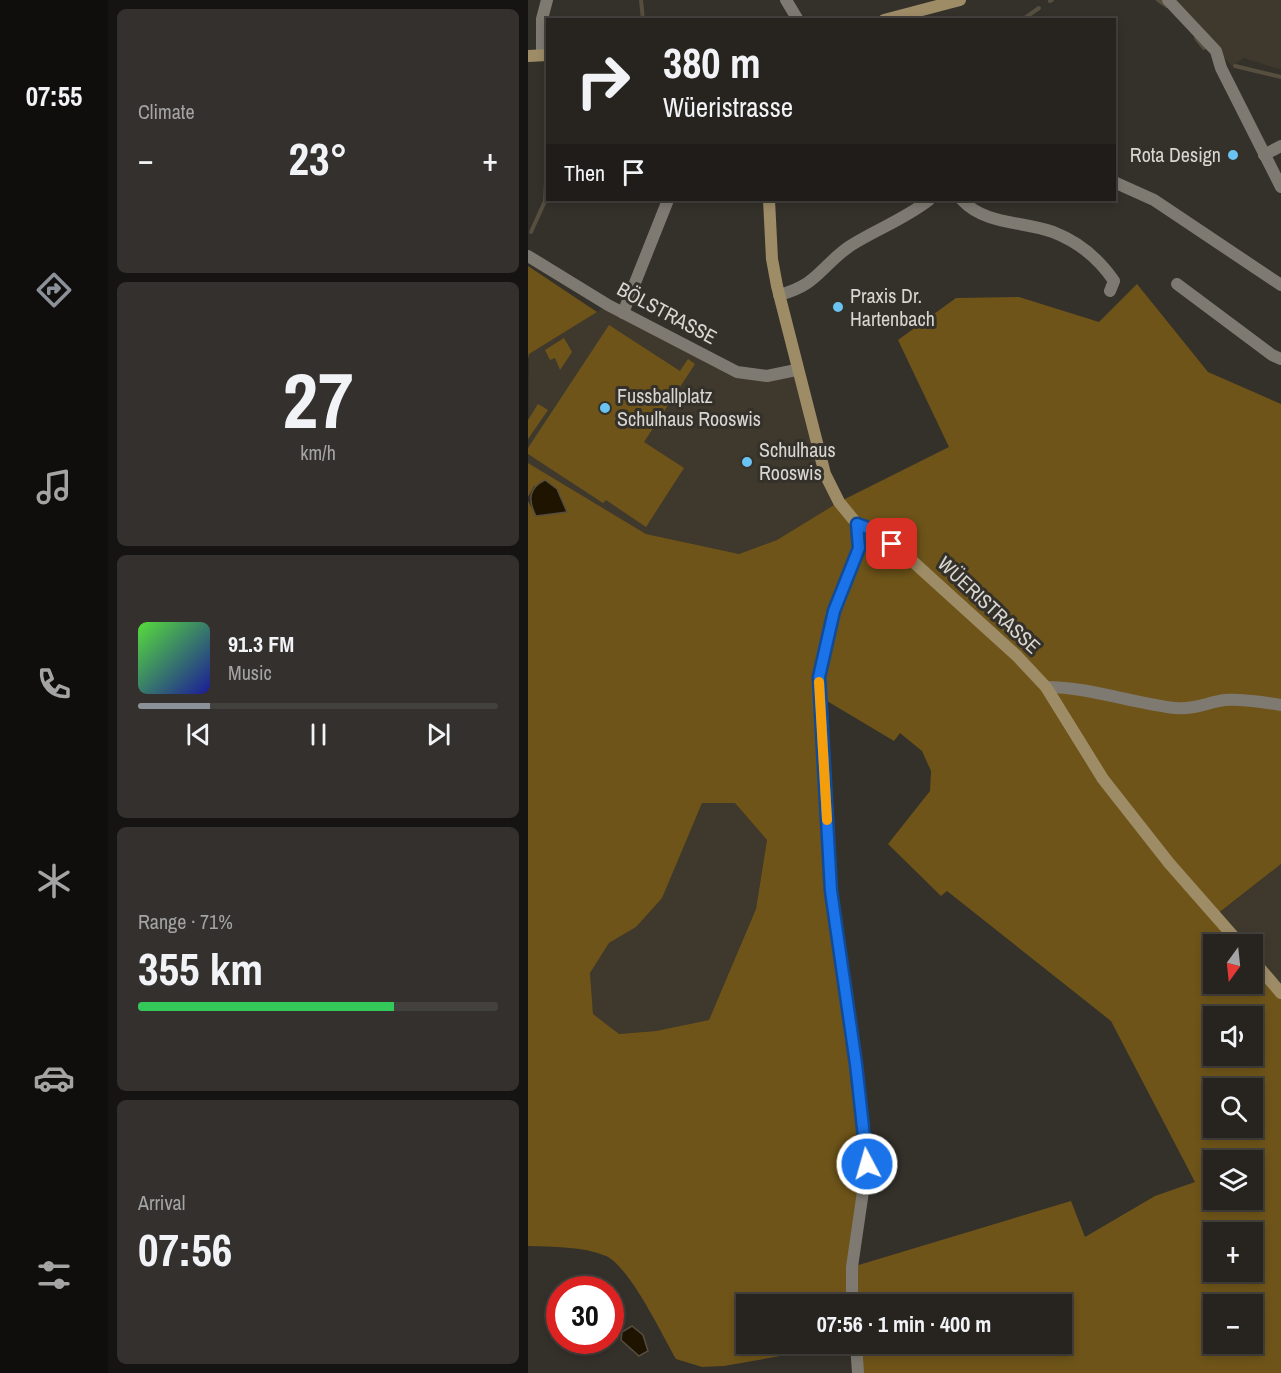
<!DOCTYPE html>
<html lang="en">
<head>
<meta charset="utf-8">
<style>
  :root { --surface:#272420; --page:#33302d; --text:#f1f3f6; --muted:#a4a4a5; --line:#43413e; --accent:#8c9099 }
  body { margin:0; font-family:"Archivo Narrow",sans-serif; background:var(--page); color:var(--text); height:100vh; display:flex; flex-direction:column; font-size:22px; white-space:nowrap }
  * { box-sizing:border-box; margin:0 }
  p { font-size:20px; color:var(--muted) }
  .icon { flex:none; width:33px; height:33px; fill:none; stroke:currentColor; stroke-width:2; stroke-linecap:round; stroke-linejoin:round }
  .map { position:relative; flex:1; overflow:hidden }
  .drawer { display:flex; flex-direction:column; gap:9px; padding:9px; background:#151412; width:420px }
  .drawer>* { flex:none }
  .guide { position:absolute; left:18px; top:18px; width:570px; height:183px; border-radius:0px; box-shadow:0 3px 9px #0003,0 0 0 2px var(--line); background:#272420; color:var(--text); overflow:hidden }
  .needle { width:39px; rotate:195deg }
  .buttons { position:absolute; left:675px; top:934px; display:grid; gap:12px }
  .buttons a { display:grid; place-items:center; width:60px; height:60px; border-radius:0px; background:var(--surface); box-shadow:0 3px 9px #0003,0 0 0 2px var(--line); font-size:30px }
  .speed { position:absolute; left:18px; top:1276px; display:flex; gap:12px; font-size:30px; font-weight:700; text-align:center }
  .speed>* { display:grid; place-content:center; width:78px; height:78px; border-radius:50%; background:var(--surface); box-shadow:0 3px 9px #0003,0 0 0 2px var(--line); line-height:1 }
  .speed .limit { border:9px solid #d22; background:#fff; color:#111 }
  .pin { position:absolute; display:grid; place-items:center; width:51px; height:51px; color:#fff; margin:-26px; border-radius:12px; box-shadow:0 3px 9px #0006 }
  .me { position:absolute; width:66px; margin:-33px; rotate:354deg; stroke-linejoin:round; filter:drop-shadow(0 0 4px #0008) }
  .turn { display:flex; align-items:center; gap:21px; height:126px; padding:0 18px; font-size:27px }
  .turn .icon { width:78px; height:78px; stroke-width:2.5 }
  .turn b { display:block; font-size:42px; line-height:51px }
  .then { display:flex; align-items:center; height:57px; padding:0 18px; background:#0003; gap:12px; font-size:22px }
  .big { font-size:45px; font-weight:700; line-height:1.1 }
  .drawer .tile { flex:1; display:flex; flex-direction:column; justify-content:center; gap:9px; min-width:0; padding:0 21px; border-radius:9px; background:var(--page) }
  .drawer .dial { align-items:center; gap:0 }
  .dial b { font-size:78px; line-height:1 }
  .song { display:flex; align-items:center; gap:18px }
  .cover { width:72px; height:72px; border-radius:9px; background:linear-gradient(135deg,hsl(110 70% 55%),hsl(240 70% 35%)) }
  .played { height:6px; border-radius:3px; background:linear-gradient(90deg,var(--accent) 20%,var(--line) 20%) }
  .keys { display:flex; justify-content:space-around; direction:ltr }
  .heat { display:flex; justify-content:space-between; align-items:center; font-size:33px; direction:ltr }
  .charge { height:9px; border-radius:4px; background:linear-gradient(90deg,#34c759 71%,var(--line) 0) }
  .trip { position:absolute; left:208px; top:1294px; width:336px; height:60px; border-radius:0px; background:var(--surface); box-shadow:0 3px 9px #0003,0 0 0 2px var(--line); font-weight:700; line-height:60px; text-align:center }
  main { display:flex; flex:1; min-height:0 }
  .tabs { display:flex; flex-direction:column; width:108px; justify-content:space-around; align-items:center; background:#100e0d; color:var(--muted) }
  .tabs .icon { width:42px; height:42px }
  .tabs .current { color:var(--accent) }
  .tabs b { font-size:27px; color:var(--text) }
  .map>svg:first-child { display:block }
</style>
</head>
<body>
<main>
<nav class="tabs">
<b>07:55</b>
<svg class="icon current" aria-label="directions" viewBox="0 0 24 24"><path d="M12 3l9 9-9 9-9-9zM9 14v-3h6M13 9l2 2-2 2"/></svg>
<svg class="icon" aria-label="music" viewBox="0 0 24 24"><path d="M9 18V5l10-2v13"/><circle cx="6" cy="18" r="3"/><circle cx="16" cy="16" r="3"/></svg>
<svg class="icon" aria-label="phone" viewBox="0 0 24 24"><path d="M5 4h4l2 5-3 2q2 4 5 5l2-3 5 2v4C11 20 4 13 5 4z"/></svg>
<svg class="icon" aria-label="climate" viewBox="0 0 24 24"><path d="M12 3v18M4 7l16 10M4 17L20 7"/></svg>
<svg class="icon" aria-label="car" viewBox="0 0 24 24"><path d="M5 17H2v-5l4-1 3-4h7l3 4 3 1v5h-3M9 17h6M6 11h13"/><circle cx="7" cy="17" r="2"/><circle cx="17" cy="17" r="2"/></svg>
<svg class="icon" aria-label="filters" viewBox="0 0 24 24"><path d="M4 7h16M4 17h16"/><circle cx="9" cy="7" r="2"/><circle cx="15" cy="17" r="2"/></svg>
</nav>
<section class="drawer">
<div class="tile"><p>Climate</p>
<div class="heat"><a>−</a><b class="big">23°</b><a>+</a></div>
</div>
<div class="tile dial"><b>27</b><p>km/h</p></div>
<div class="tile">
<div class="song"><i class="cover"></i><div><b>91.3 FM</b><p>Music</p></div></div>
<div class="played"></div>
<div class="keys"><svg class="icon" aria-label="previous" viewBox="0 0 24 24"><path d="M18 5L8 12l10 7zM5 5v14"/></svg><svg class="icon" aria-label="pause" viewBox="0 0 24 24"><path d="M8 5v14M16 5v14"/></svg><svg class="icon" aria-label="next" viewBox="0 0 24 24"><path d="M6 5l10 7-10 7zM19 5v14"/></svg></div>
</div>
<div class="tile"><p>Range · 71%</p><b class="big">355 km</b><div class="charge"></div></div>
<div class="tile"><p>Arrival</p><b class="big">07:56</b></div>
</section>
<div class="map">
<svg width="753" height="1373" viewBox="0 0 753 1373">
  <rect width="100%" height="100%" fill="#34302a"/>
  <!-- built -->
  <g fill="#3f392d">
    <path d="M644,0H753V70L716,58L704,66Z"/>
    <path d="M80,305L209,372L268,370L311,502L249,540L211,554L118,534L0,463L1,354Z"/>
    <path d="M174,803H207L239,840L228,909L181,1020L128,1031L91,1034L65,1014L62,973L81,943L108,927L133,898Z"/>
    <path d="M753,864V993L725,959L724,945H713L688,916Z"/>
  </g>
  <!-- green -->
  <g fill="#6e5419" fill-rule="evenodd">
    <path d="M0,266L69,312L1,354L0,359Z"/>
    <path d="M609,284L680,372L753,404V864L688,915L713,945H686V984H724L725,959L753,993V1373H330L328,1344H534V1305H219V1344H320L196,1366L174,1367L148,1359C134,1335 102,1267 78,1256C54,1246 25,1247 0,1246V501L8,516L38,512L6,486L0,497V463L118,534L211,554L249,540L311,502L421,447L370,340L428,298L491,297L571,322ZM292,700L299,701L366,741L372,733L394,751L403,771L402,791L360,844L413,896L419,891L583,1021L667,1182L627,1196L557,1237L543,1201L324,1267L339,1164L303,891ZM174,803H207L239,840L228,909L181,1020L128,1031L91,1034L65,1014L62,973L81,943L108,927L134,898ZM686,1017H724V1056H686ZM686,1089H724V1128H686ZM686,1161H724V1200H686ZM686,1233H724V1272H686ZM686,1305H724V1344H686Z"/>
    <path d="M81,325L152,371L160,359L167,364L116,442L156,468L118,527L78,500L75,503L0,454V448Z"/>
    <path d="M36,338L44,352L32,370L27,358L22,360L17,350Z"/>
    <path d="M10,404L20,410L0,439V420Z"/>
  </g>
  <!-- water -->
  <g fill="#1f1400" stroke="#564e3f" stroke-width="1.5">
    <path d="M17,480L29,489L39,512L8,516C0,501 0,488 17,480Z"/>
    <path d="M104,1326L115,1335L120,1351L111,1356L93,1340L94,1332Z"/>
  </g>
  <g fill="none" stroke-linecap="round" stroke-linejoin="round">
    <!-- stream -->
    <g stroke="#564e3f" stroke-width="4">
      <path d="M113,0L115,20"/>
      <path d="M630,0L639,6"/>
      <path d="M522,1L524,0"/>
      <path d="M494,20L511,8"/>
      <path d="M668,38L676,48"/>
      <path d="M707,66L753,77"/>
      <path d="M3,232L17,201L20,142"/>
    </g>
    <!-- street -->
    <g stroke="#7e7a72" stroke-width="12">
      <path d="M258,0L270,20"/>
      <path d="M640,0L688,51L693,68L753,187"/>
      <path d="M14,55V19L19,0"/>
      <path d="M736,155L753,146"/>
      <path d="M586,182L626,200L753,285"/>
      <path d="M434,200C457,225 495,221 525,232C551,242 571,259 586,281L582,291"/>
      <path d="M0,256L80,305L209,372L239,376L268,370"/>
      <path d="M649,284L744,355L753,359"/>
      <path d="M251,295C290,285 292,267 322,246C349,229 375,220 401,200"/>
      <path d="M95,313L140,200"/>
      <path d="M518,687C562,687 603,703 647,708C667,710 680,702 697,700C716,699 735,702 753,705"/>
      <path d="M324,1305V1267L339,1164L328,1064L303,891L291,677L306,611L331,548L329,524"/>
      <path d="M328,1344L330,1373"/>
    </g>
    <!-- secondary -->
    <g stroke="#9d8c66" stroke-width="12">
      <path d="M356,20L432,0"/>
      <path d="M0,56L20,55"/>
      <path d="M241,200L244,259L249,286L297,474L311,502L329,524L348,531L381,558L489,656L518,687L575,779L641,863L713,945"/>
      <path d="M724,959L753,993"/>
    </g>
  </g>
  <g fill="none" stroke-linecap="round" stroke-linejoin="round">
    <!-- route casing -->
    <g stroke="#114b97" stroke-width="15">
      <path id="route" d="M339,1164L328,1064L303,891L291,677L306,611L331,548L329,524L348,531L364,544"/>
    </g>
    <!-- route -->
    <use href="#route" stroke="#1a73e8" stroke-width="10"/>
    <!-- slow -->
    <path stroke="#f59e0b" stroke-width="10" d="M291,682L299,820"/>
  </g>
  <!-- markers -->
  <g fill="#6bc3f2" stroke="#34302a" stroke-width="2">
    <circle cx="705" cy="155" r="6"/>
    <circle cx="310" cy="307" r="6"/>
    <circle cx="77" cy="408" r="6"/>
    <circle cx="219" cy="462" r="6"/>
  </g>
  <g text-anchor="middle" stroke-width="6" stroke-linejoin="round" paint-order="stroke">
    <!-- poi labels -->
    <g font-size="20" fill="#d8d6d2" stroke="#34302a" text-anchor="start">
      <text x="693" y="162" text-anchor="end">Rota Design</text>
      <text x="322" y="303">Praxis Dr.<tspan x="322" dy="23">Hartenbach</tspan></text>
      <text x="89" y="403">Fussballplatz<tspan x="89" dy="23">Schulhaus Rooswis</tspan></text>
      <text x="231" y="457">Schulhaus<tspan x="231" dy="23">Rooswis</tspan></text>
    </g>
    <!-- street labels -->
    <g font-size="20" fill="#d8d6d2" stroke="#34302a">
      <text transform="translate(139 313) rotate(28)" y="7">BÖLSTRASSE</text>
      <text transform="translate(461 605) rotate(43)" y="7">WÜERISTRASSE</text>
    </g>
  </g>
</svg>
<div class="buttons">
<a><svg class="needle" viewBox="-14 -14 28 28"><path d="M0-13l5 13h-10z" fill="#e53935"/><path d="M0 13l5-13h-10z" fill="#a4a4a5"/></svg></a>
<a><svg class="icon" aria-label="sound" viewBox="0 0 24 24"><path d="M4 9h4l5-4v14l-5-4H4zM17 9q2 3 0 6"/></svg></a>
<a><svg class="icon" aria-label="search" viewBox="0 0 24 24"><circle cx="10" cy="10" r="6"/><path d="M15 15l6 6"/></svg></a>
<a><svg class="icon" aria-label="layers" viewBox="0 0 24 24"><path d="M12 4l9 5-9 5-9-5zM3 14l9 5 9-5"/></svg></a>
<a>+</a>
<a>−</a>
</div>
<div class="speed"><div class="limit">30</div></div>
<div class="pin" style="left:364px;top:544px;background:#d93025"><svg class="icon" aria-label="arrive" viewBox="0 0 24 24"><path d="M6 21V4h12l-3 4 3 4H6"/></svg></div>
<svg class="me" style="left:339px;top:1164px" viewBox="-20 -20 40 40"><circle r="17" fill="#1a73e8" stroke="#fff" stroke-width="3"/><path d="M0-11L8 9 0 5-8 9z" fill="#fff"/></svg>
<div class="trip">07:56 · 1 min · 400 m</div>
<div class="guide">
<div class="turn"><svg class="icon" aria-label="right" viewBox="0 0 24 24"><path d="M7 20v-9h11M14 6l5 5-5 5"/></svg><div><b>380 m</b>Wüeristrasse</div></div>
<div class="then">Then<svg class="icon" aria-label="arrive" viewBox="0 0 24 24"><path d="M6 21V4h12l-3 4 3 4H6"/></svg></div>
</div>
</div>
</main>
</body>
</html>
